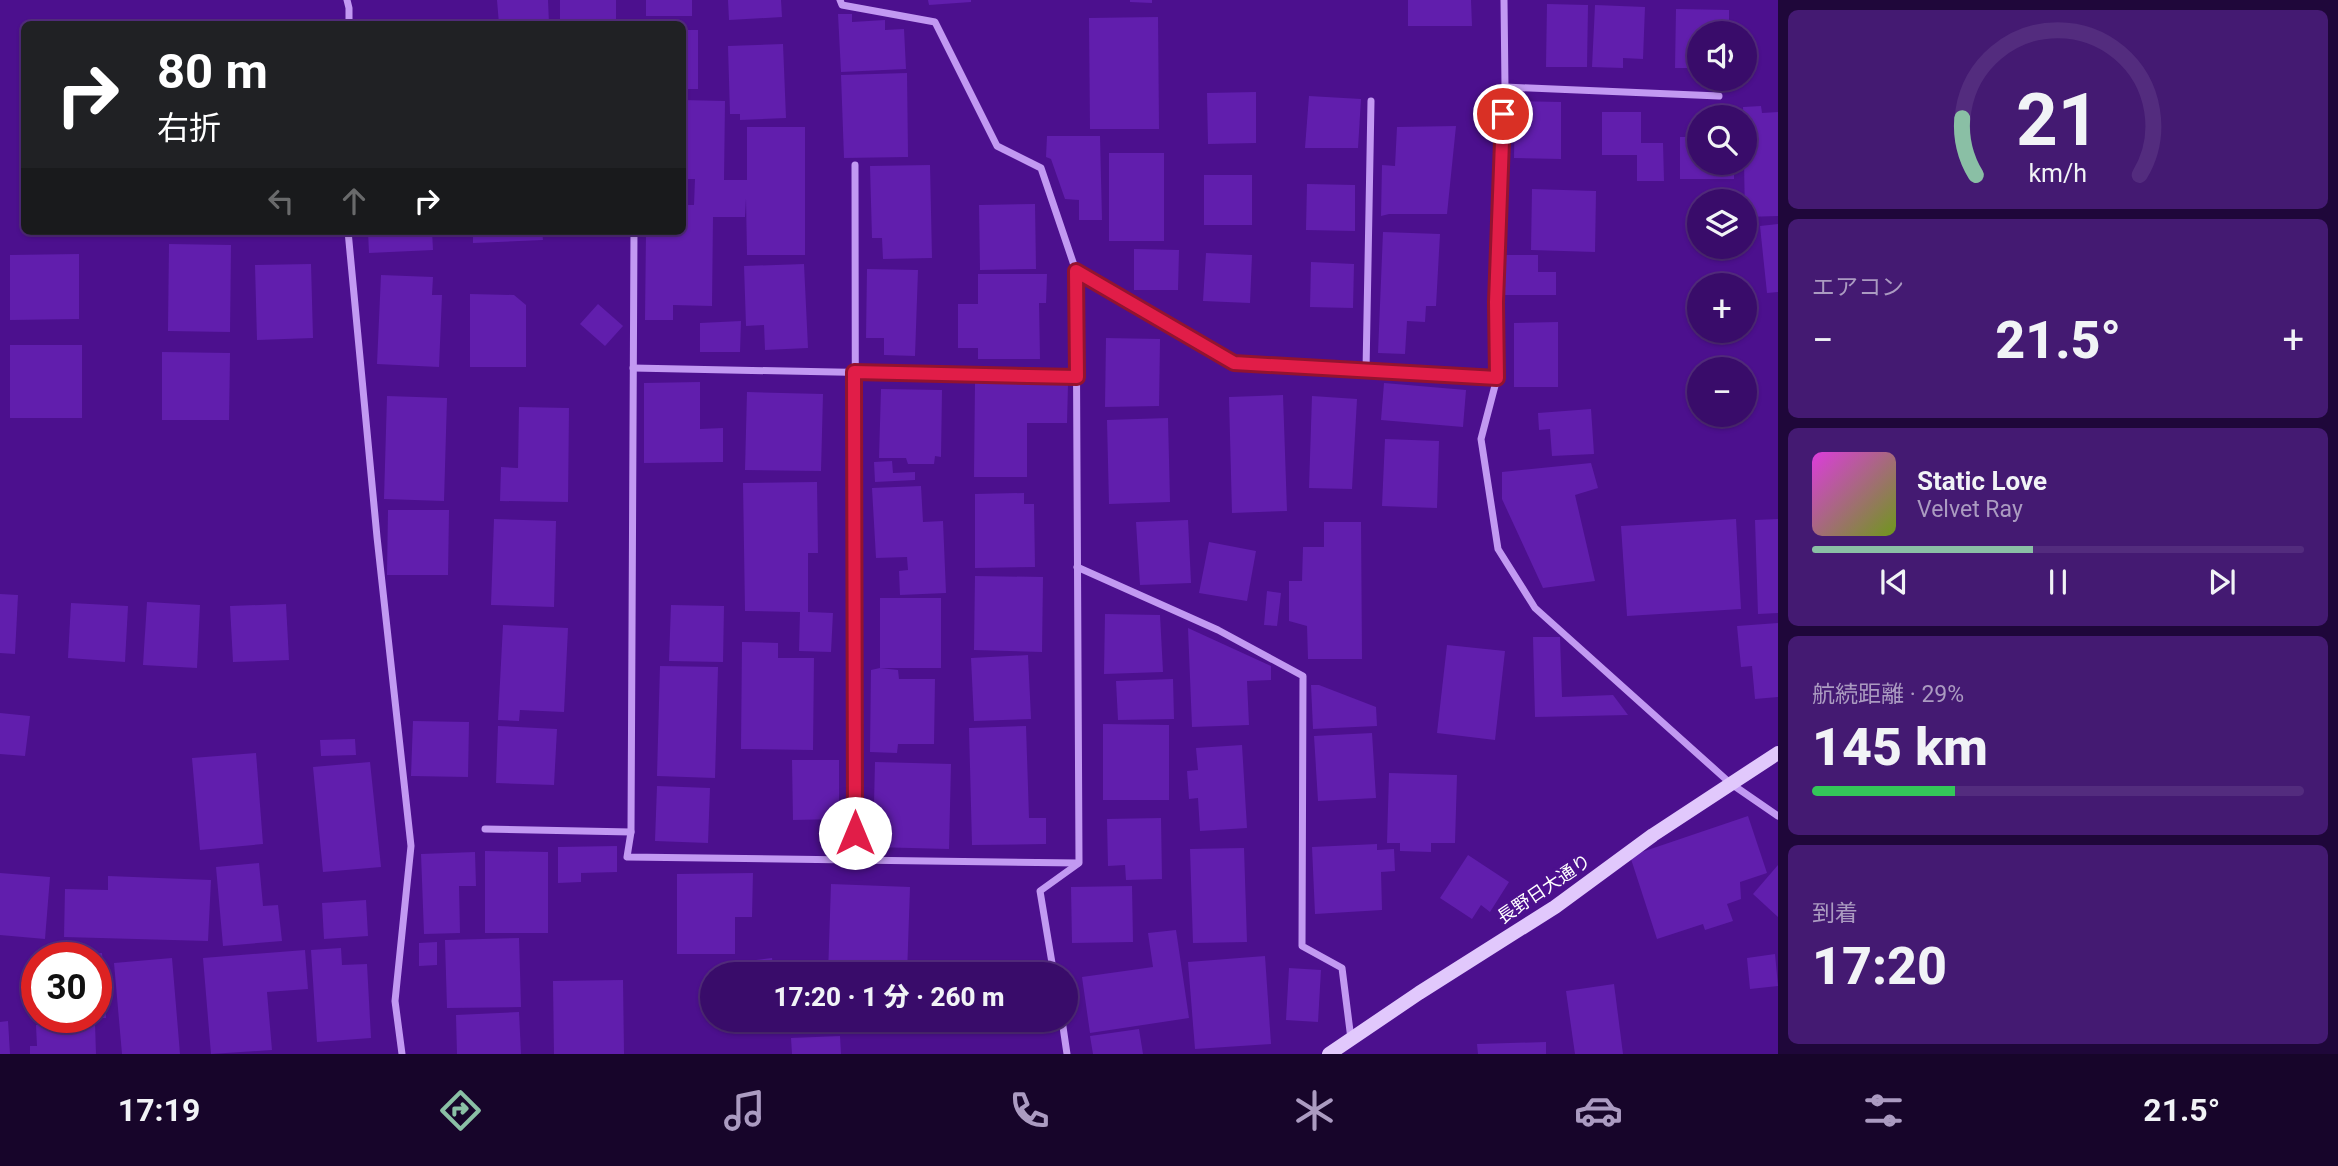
<!DOCTYPE html>
<html lang="ja">
<head>
<meta charset="utf-8">
<style>
  :root { --surface:#390c6a; --page:#441a72; --text:#f1f3f6; --muted:#ab9bc1; --line:#532c7e; --accent:#8abfa5 }
  body { margin:0; font-family:Roboto,"Noto Sans JP",sans-serif; background:var(--page); color:var(--text); height:100vh; display:flex; flex-direction:column; font-size:26px; white-space:nowrap }
  * { box-sizing:border-box; margin:0 }
  p { font-size:23px; color:var(--muted) }
  .icon { flex:none; width:38px; height:38px; fill:none; stroke:currentColor; stroke-width:2; stroke-linecap:round; stroke-linejoin:round }
  .map { position:relative; flex:1; overflow:hidden }
  .panel { display:flex; flex-direction:column; gap:10px; padding:10px; background:#1f073a; width:560px }
  .panel>* { flex:none }
  .banner { position:absolute; left:21px; top:21px; width:665px; height:214px; border-radius:10px; box-shadow:0 2px 5px #0004,0 0 0 2px var(--line); background:#202124; color:#fff; overflow:hidden }
  .buttons { position:absolute; left:1687px; top:21px; display:grid; gap:14px }
  .buttons a { display:grid; place-items:center; width:70px; height:70px; border-radius:50%; background:var(--surface); box-shadow:0 2px 5px #0004,0 0 0 2px var(--line); font-size:35px }
  .speed { position:absolute; left:21px; top:942px; display:flex; gap:14px; font-size:35px; font-weight:700; text-align:center }
  .speed>* { display:grid; place-content:center; width:91px; height:91px; border-radius:50%; background:var(--surface); box-shadow:0 2px 5px #0004,0 0 0 2px var(--line); line-height:1 }
  .speed .limit { border:10px solid #d22; background:#fff; color:#111 }
  .pin { position:absolute; display:grid; place-items:center; width:60px; height:60px; color:#fff; margin:-30px; border:4px solid #fff; border-radius:50%; box-shadow:0 2px 7px #0007 }
  .me { position:absolute; width:77px; margin:-38px; rotate:0deg; stroke-linejoin:round; filter:drop-shadow(0 0 5px #0008) }
  .turn { display:flex; align-items:center; gap:24px; height:147px; padding:0 21px; font-size:32px }
  .turn .icon { width:91px; height:91px; stroke-width:2.5 }
  .turn b { display:block; font-size:49px; line-height:60px }
  .lanes { display:flex; align-items:center; height:66px; padding:0 21px; background:#0003; justify-content:center; gap:35px; direction:ltr }
  .lanes .off { opacity:.35 }
  .big { font-size:52px; font-weight:800; line-height:1.1 }
  .panel .tile { flex:1; display:flex; flex-direction:column; justify-content:center; gap:10px; min-width:0; padding:0 24px; border-radius:10px; background:var(--page) }
  .panel .dial { align-items:center; gap:0 }
  .dial svg { height:182px; overflow:visible; fill:none; stroke:var(--line); stroke-width:7; stroke-linecap:round; text-anchor:middle }
  .dial text { fill:var(--text); stroke:none }
  .song { display:flex; align-items:center; gap:21px }
  .cover { width:84px; height:84px; border-radius:10px; background:linear-gradient(135deg,hsl(300 70% 55%),hsl(80 70% 35%)) }
  .played { height:7px; border-radius:4px; background:linear-gradient(90deg,var(--accent) 45%,var(--line) 45%) }
  .keys { display:flex; justify-content:space-around; direction:ltr }
  .heat { display:flex; justify-content:space-between; align-items:center; font-size:38px; direction:ltr }
  .charge { height:10px; border-radius:5px; background:linear-gradient(90deg,#34c759 29%,var(--line) 0) }
  .trip { position:absolute; left:700px; top:962px; width:378px; height:70px; border-radius:35px; background:var(--surface); box-shadow:0 2px 5px #0004,0 0 0 2px var(--line); font-weight:800; line-height:70px; text-align:center }
  .menu { display:flex; height:112px; justify-content:space-around; align-items:center; background:#17052a; color:var(--muted) }
  .menu .icon { width:49px; height:49px }
  .menu .on { color:var(--accent) }
  .menu b { font-size:32px; color:var(--text) }
  main { display:flex; flex:1; min-height:0 }
  .map>svg:first-child { display:block }
</style>
</head>
<body>
<main>
<div class="map">
<svg width="1778" height="1054" viewBox="0 0 1778 1054">
  <rect width="100%" height="100%" fill="#4c108e"/>
  <!-- building -->
  <g fill="#611ead">
    <path d="M497,0H548L549,24H499Z"/>
    <rect x="560" y="0" width="56" height="24"/>
    <rect x="646" y="0" width="46" height="16"/>
    <path d="M728,0H781L782,17L729,20Z"/>
    <path d="M928,0H971V2L929,5Z"/>
    <path d="M1130,0H1152V3L1130,2Z"/>
    <path d="M1408,0H1471L1472,26H1408Z"/>
    <path d="M1547,4L1588,5L1587,67H1546Z"/>
    <path d="M1595,5L1645,7L1643,59L1623,58V68L1592,67Z"/>
    <path d="M1676,9L1729,10V33H1699V68H1675Z"/>
    <path d="M838,14H852V22L885,20V30L904,29L906,69L841,72Z"/>
    <path d="M1158,17L1159,129H1090L1089,18Z"/>
    <rect x="682" y="30" width="16" height="59"/>
    <path d="M783,44L786,118L740,120V114H730L728,46Z"/>
    <path d="M907,73L908,157L844,158L841,75Z"/>
    <path d="M1256,92V143L1208,144L1207,93Z"/>
    <path d="M1309,96L1361,99L1358,148H1305Z"/>
    <path d="M682,100L725,101L724,180H747V127H805V255H747L746,198L745,217H713L712,306L673,305V320H645L646,231H682V205H694L695,179H682Z"/>
    <path d="M1515,101L1561,102V159L1514,158Z"/>
    <path d="M1761,106L1762,113L1778,112V216L1745,217L1743,107Z"/>
    <path d="M1602,112H1641V143H1663L1664,181H1637V155H1602Z"/>
    <path d="M1456,126L1447,214H1389L1381,216L1382,165L1395,166L1397,127Z"/>
    <path d="M1047,136H1100L1102,220H1079V200L1065,199L1051,159L1046,157Z"/>
    <path d="M1680,137H1699V163H1734V179H1680Z"/>
    <rect x="1109" y="153" width="55" height="88"/>
    <path d="M930,165L932,258L883,259L882,238H872L870,166Z"/>
    <rect x="1204" y="175" width="48" height="50"/>
    <path d="M1307,184L1355,185V231L1306,230Z"/>
    <path d="M1532,189L1596,191L1595,252L1531,250Z"/>
    <path d="M1035,204L1036,269L980,270L979,205Z"/>
    <path d="M1778,224V292L1767,293L1760,226Z"/>
    <path d="M368,231H432L433,250L369,253Z"/>
    <path d="M473,231H542L543,240L473,243Z"/>
    <path d="M1383,232L1440,234L1436,306H1426L1425,322L1407,321L1405,354L1378,353Z"/>
    <path d="M169,244L231,245L230,332L168,331Z"/>
    <path d="M1134,249L1179,250L1178,290H1134Z"/>
    <path d="M1206,253L1252,255L1250,303L1203,301Z"/>
    <path d="M79,254V319L10,320V255Z"/>
    <path d="M1500,255H1538V272H1556V295H1500Z"/>
    <path d="M1311,262L1354,264L1353,308L1310,307Z"/>
    <path d="M311,264L313,338L257,340L255,265Z"/>
    <path d="M804,264L808,348L765,350L764,325L746,326L744,266Z"/>
    <path d="M867,269L918,270L915,356L884,355V338H866Z"/>
    <path d="M978,274H1047L1046,303H1039L1040,359H978V348H958V304H978Z"/>
    <path d="M381,275L433,277L432,295H442L439,367L377,364Z"/>
    <path d="M470,294L514,295L526,305V367H470Z"/>
    <path d="M598,304L623,326L605,346L580,324Z"/>
    <path d="M741,321L740,352H700V323Z"/>
    <path d="M1558,322V387H1514V323Z"/>
    <path d="M1106,338L1160,339L1159,406L1105,407Z"/>
    <rect x="10" y="345" width="72" height="73"/>
    <path d="M162,352L230,353L229,420H162Z"/>
    <path d="M700,382V429L723,428V462L644,463V383Z"/>
    <path d="M975,383L1068,384L1067,423H1027V477H974Z"/>
    <path d="M1384,383L1466,390L1463,427L1381,420Z"/>
    <path d="M881,389L942,390L941,457L935,456L934,464H908L906,458H879Z"/>
    <path d="M747,392L823,394L821,471L745,470Z"/>
    <path d="M1283,395L1287,511L1232,513L1229,397Z"/>
    <path d="M387,396L447,398L444,501L384,499Z"/>
    <path d="M1312,396L1357,399L1352,489L1309,488Z"/>
    <path d="M519,407L569,408L568,502L500,501L501,467L518,468Z"/>
    <path d="M1591,409L1594,454L1552,456L1550,429L1539,430L1538,413Z"/>
    <path d="M1168,418L1170,502L1109,504L1107,420Z"/>
    <path d="M1385,439L1439,441L1437,508L1382,506Z"/>
    <path d="M892,461L893,473L915,472V480L875,482L874,462Z"/>
    <path d="M1591,463L1598,488L1575,495L1595,581L1543,588L1502,499V472Z"/>
    <path d="M817,482L818,553H808V612L833,613L831,652L799,651L800,612L745,611L743,483Z"/>
    <path d="M921,486L923,522L943,521L946,593L900,595L899,571L908,570L907,557L876,558L872,488Z"/>
    <path d="M1024,493V504H1034L1035,567L975,568V494Z"/>
    <path d="M388,510H449L448,575H387Z"/>
    <path d="M494,519L556,521L554,607L491,605Z"/>
    <path d="M1736,519L1741,609L1627,616L1621,526Z"/>
    <path d="M1778,519V613L1758,614L1755,520Z"/>
    <path d="M1188,520L1191,583L1140,585L1136,522Z"/>
    <path d="M1324,522H1361L1362,659H1308L1307,626L1289,621V581H1302L1303,547H1324Z"/>
    <path d="M1209,542L1256,551L1247,601L1199,593Z"/>
    <path d="M975,576L1043,577L1042,652L974,650Z"/>
    <path d="M1267,591L1281,593L1277,626L1264,625Z"/>
    <path d="M0,594L18,595L15,654L0,653Z"/>
    <path d="M880,598H941V668H880L898,670L899,679H935L934,744H898L897,753L870,752L871,670L880,668Z"/>
    <path d="M147,602L200,605L197,668L143,665Z"/>
    <path d="M71,603L128,606L125,662L68,658Z"/>
    <path d="M286,604L289,660L233,662L230,606Z"/>
    <path d="M671,605L724,606L723,662L669,661Z"/>
    <path d="M1105,614L1160,615L1163,672L1104,674Z"/>
    <path d="M1778,623V697L1755,699L1752,666L1741,667L1737,626Z"/>
    <path d="M503,625L568,628L564,712L520,710L519,721L498,720Z"/>
    <path d="M1188,628L1271,666V680L1247,681L1249,725L1192,727Z"/>
    <path d="M1533,637H1560L1562,697L1613,695L1628,715L1535,717Z"/>
    <path d="M742,642L778,643V658H814L813,750L741,749Z"/>
    <path d="M1447,645L1505,651L1495,740L1437,733Z"/>
    <path d="M1028,655L1031,719L974,721L971,658Z"/>
    <path d="M660,666L718,667L715,778L657,776Z"/>
    <path d="M1173,679L1174,719L1118,720L1116,681Z"/>
    <path d="M1311,685H1319L1376,707L1377,726L1313,729Z"/>
    <path d="M0,713L30,716L25,756L0,754Z"/>
    <path d="M413,721L469,722L468,777L411,776Z"/>
    <path d="M1103,724L1169,725V800H1103Z"/>
    <path d="M498,726L557,729L554,785L496,783Z"/>
    <path d="M1026,726L1029,818H1046V844L972,845L969,728Z"/>
    <path d="M1372,733L1376,798L1318,801L1314,736Z"/>
    <path d="M355,739L356,755L321,756L320,740Z"/>
    <path d="M1242,745L1247,828L1200,831L1198,798L1189,799L1187,771L1198,770L1196,748Z"/>
    <path d="M256,753L263,844L200,850L192,758Z"/>
    <path d="M792,760H839V819L793,820Z"/>
    <path d="M370,762L381,867L323,872L313,767Z"/>
    <path d="M875,762L951,764L949,849L873,847Z"/>
    <path d="M1389,773L1457,775L1455,843H1431V852L1400,851V843H1387Z"/>
    <path d="M657,786L710,788L708,843L655,841Z"/>
    <path d="M1748,816L1767,873L1740,882L1741,899L1727,904L1733,921L1705,930L1703,924L1657,939L1630,856Z"/>
    <path d="M1161,818L1162,879L1126,880L1125,865L1108,866L1107,819Z"/>
    <path d="M1377,844V850L1394,849L1395,871L1381,872L1382,910L1315,914L1312,847Z"/>
    <path d="M617,846V872L581,873V882L558,883V847Z"/>
    <path d="M1244,848L1247,942L1193,943L1190,849Z"/>
    <path d="M485,851L548,852V933H485Z"/>
    <path d="M475,852L476,886H459L460,933L424,934L421,854Z"/>
    <path d="M1468,855L1509,882L1490,912L1481,905L1472,919L1440,898Z"/>
    <path d="M259,863L263,906L278,905L282,941L223,946L216,867Z"/>
    <path d="M1778,865V917L1753,894Z"/>
    <path d="M0,873L50,877L45,939L0,935Z"/>
    <path d="M753,873L752,917H735V954H677V874Z"/>
    <path d="M108,876L211,880L208,941L64,937L65,889L108,890Z"/>
    <path d="M831,884L910,887L907,975H828Z"/>
    <path d="M1132,886L1133,942L1072,943L1071,887Z"/>
    <path d="M366,900L368,936L324,939L322,903Z"/>
    <path d="M1176,930L1189,1018L1090,1033L1082,977L1153,967L1148,933Z"/>
    <path d="M519,938L521,1007L447,1008L445,940Z"/>
    <path d="M437,942V965L419,966V943Z"/>
    <path d="M341,948L342,965L367,964L371,1038L317,1042L311,950Z"/>
    <path d="M305,950L308,989L267,992L272,1050L211,1054L203,958Z"/>
    <path d="M102,953L106,1018H96V957H71V955Z"/>
    <path d="M1775,954L1778,986L1750,989L1747,958Z"/>
    <path d="M1265,956L1271,1044L1195,1049L1188,962Z"/>
    <path d="M33,958H37V989H35Z"/>
    <path d="M172,958L180,1054H122L114,963Z"/>
    <path d="M772,958L774,975H724L723,964Z"/>
    <path d="M1289,968L1321,970L1318,1022L1286,1020Z"/>
    <path d="M623,980L624,1054H554L553,981Z"/>
    <path d="M1614,984L1623,1054H1575L1566,991Z"/>
    <path d="M519,1012L521,1054H457L456,1015Z"/>
    <path d="M851,1020H905V1025L851,1022Z"/>
    <path d="M8,1021L10,1054H0V1022Z"/>
    <path d="M95,1023L96,1054H30V1046H37L36,1025Z"/>
    <path d="M1139,1029L1143,1054H1093L1090,1036Z"/>
    <path d="M840,1036L841,1054H792L791,1038Z"/>
    <path d="M1546,1042V1054H1478L1477,1044Z"/>
  </g>
  <g fill="none" stroke-linecap="round" stroke-linejoin="round">
    <!-- street -->
    <g stroke="#c299f2" stroke-width="7">
      <path d="M347,0L349,8V24"/>
      <path d="M840,0L842,5L935,22L997,146L1041,168L1076,271"/>
      <path d="M1504,0L1505,87L1496,302L1497,378L1481,439L1498,549L1535,608L1730,783L1778,816"/>
      <path d="M1505,87L1719,96"/>
      <path d="M855,165L856,860"/>
      <path d="M348,231L377,537L411,846L395,1001L402,1054"/>
      <path d="M634,231L631,832L627,857L1078,863"/>
      <path d="M633,368L1077,377"/>
      <path d="M1366,371L1371,101"/>
      <path d="M1077,567L1218,630L1303,676L1302,946L1342,968L1351,1039"/>
      <path d="M485,829L631,832"/>
      <path d="M1054,975L1040,891L1079,863L1076,271L1234,363L1497,378"/>
      <path d="M1062,1020L1067,1054"/>
    </g>
    <!-- secondary -->
    <path stroke="#e1c8fc" stroke-width="14" d="M1329,1054L1419,993L1555,907L1653,835L1778,753"/>
  </g>
  <g fill="none" stroke-linecap="round" stroke-linejoin="round">
    <!-- route casing -->
    <g stroke="#92132f" stroke-width="18">
      <path id="route" d="M855,833L854,372L1077,377L1076,271L1234,363L1497,378L1496,302L1503,114"/>
    </g>
    <!-- route -->
    <use href="#route" stroke="#e11d48" stroke-width="12"/>
  </g>
  <g text-anchor="middle" stroke-width="7" stroke-linejoin="round" paint-order="stroke">
    <!-- street labels -->
    <g font-size="18" fill="#fff" stroke="#4c108e">
      <text transform="translate(1544 889) rotate(-34)" y="6">長野日大通り</text>
    </g>
  </g>
</svg>
<div class="buttons">
<a><svg class="icon" aria-label="sound" viewBox="0 0 24 24"><path d="M4 9h4l5-4v14l-5-4H4zM17 9q2 3 0 6"/></svg></a>
<a><svg class="icon" aria-label="search" viewBox="0 0 24 24"><circle cx="10" cy="10" r="6"/><path d="M15 15l6 6"/></svg></a>
<a><svg class="icon" aria-label="layers" viewBox="0 0 24 24"><path d="M12 4l9 5-9 5-9-5zM3 14l9 5 9-5"/></svg></a>
<a>+</a>
<a>−</a>
</div>
<div class="speed"><div class="limit">30</div></div>
<div class="pin" style="left:1503px;top:114px;background:#d93025"><svg class="icon" aria-label="arrive" viewBox="0 0 24 24"><path d="M6 21V4h12l-3 4 3 4H6"/></svg></div>
<svg class="me" style="left:855px;top:833px" viewBox="-20 -20 40 40"><circle r="19" fill="#fff"/><path d="M0-13L10 11 0 6-10 11z" fill="#e11d48"/></svg>
<div class="trip">17:20 · 1 分 · 260 m</div>
<div class="banner">
<div class="turn"><svg class="icon" aria-label="right" viewBox="0 0 24 24"><path d="M7 20v-9h11M14 6l5 5-5 5"/></svg><div><b>80 m</b>右折</div></div>
<div class="lanes"><svg class="icon off" aria-label="left" viewBox="0 0 24 24"><path d="M17 20v-9H6M10 6l-5 5 5 5"/></svg><svg class="icon off" aria-label="ahead" viewBox="0 0 24 24"><path d="M12 20V5M6 11l6-6 6 6"/></svg><svg class="icon" aria-label="right" viewBox="0 0 24 24"><path d="M7 20v-9h11M14 6l5 5-5 5"/></svg></div>
</div>
</div>
<section class="panel">
<div class="tile dial"><svg viewBox="0 0 100 80">
<path d="M14 69A42 42 0 1 1 86 69"/>
<path d="M14 69A42 42 0 0 1 8 44" stroke="#8abfa5"/>
<text x="50" y="56" font-size="32" font-weight="700">21</text>
<text x="50" y="72" font-size="11">km/h</text>
</svg></div>
<div class="tile"><p>エアコン</p>
<div class="heat"><a>−</a><b class="big">21.5°</b><a>+</a></div>
</div>
<div class="tile">
<div class="song"><i class="cover"></i><div><b>Static Love</b><p>Velvet Ray</p></div></div>
<div class="played"></div>
<div class="keys"><svg class="icon" aria-label="previous" viewBox="0 0 24 24"><path d="M18 5L8 12l10 7zM5 5v14"/></svg><svg class="icon" aria-label="pause" viewBox="0 0 24 24"><path d="M8 5v14M16 5v14"/></svg><svg class="icon" aria-label="next" viewBox="0 0 24 24"><path d="M6 5l10 7-10 7zM19 5v14"/></svg></div>
</div>
<div class="tile"><p>航続距離 · 29%</p><b class="big">145 km</b><div class="charge"></div></div>
<div class="tile"><p>到着</p><b class="big">17:20</b></div>
</section>
</main>
<nav class="menu">
<b>17:19</b>
<svg class="icon on" aria-label="directions" viewBox="0 0 24 24"><path d="M12 3l9 9-9 9-9-9zM9 14v-3h6M13 9l2 2-2 2"/></svg>
<svg class="icon" aria-label="music" viewBox="0 0 24 24"><path d="M9 18V5l10-2v13"/><circle cx="6" cy="18" r="3"/><circle cx="16" cy="16" r="3"/></svg>
<svg class="icon" aria-label="phone" viewBox="0 0 24 24"><path d="M5 4h4l2 5-3 2q2 4 5 5l2-3 5 2v4C11 20 4 13 5 4z"/></svg>
<svg class="icon" aria-label="climate" viewBox="0 0 24 24"><path d="M12 3v18M4 7l16 10M4 17L20 7"/></svg>
<svg class="icon" aria-label="car" viewBox="0 0 24 24"><path d="M5 17H2v-5l4-1 3-4h7l3 4 3 1v5h-3M9 17h6M6 11h13"/><circle cx="7" cy="17" r="2"/><circle cx="17" cy="17" r="2"/></svg>
<svg class="icon" aria-label="filters" viewBox="0 0 24 24"><path d="M4 7h16M4 17h16"/><circle cx="9" cy="7" r="2"/><circle cx="15" cy="17" r="2"/></svg>
<b>21.5°</b>
</nav>
</body>
</html>
